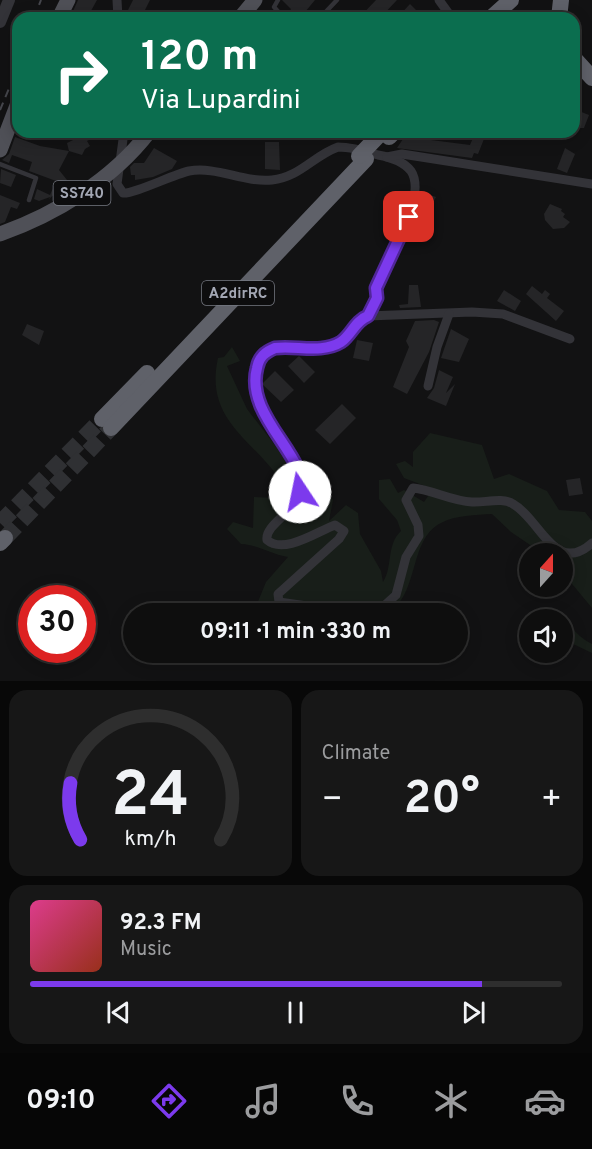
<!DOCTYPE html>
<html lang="en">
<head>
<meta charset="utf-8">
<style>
  :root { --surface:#0e0e0e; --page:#171717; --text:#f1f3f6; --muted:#9b9c9e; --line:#2e2e2e; --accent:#7c3aed }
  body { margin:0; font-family:Overpass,sans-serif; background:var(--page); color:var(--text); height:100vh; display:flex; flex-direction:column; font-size:22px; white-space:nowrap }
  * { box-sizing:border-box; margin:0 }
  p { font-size:20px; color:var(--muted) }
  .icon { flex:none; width:33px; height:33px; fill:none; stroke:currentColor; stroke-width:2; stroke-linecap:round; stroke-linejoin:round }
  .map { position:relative; height:681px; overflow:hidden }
  .drawer { display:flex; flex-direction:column; gap:9px; padding:9px; background:#080808; flex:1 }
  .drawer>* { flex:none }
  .hud { position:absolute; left:12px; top:12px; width:568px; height:126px; border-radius:18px; box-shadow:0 3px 15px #0003,0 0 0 2px var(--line); background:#0b6e4f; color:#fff; overflow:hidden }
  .needle { width:39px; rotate:21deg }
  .buttons { position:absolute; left:519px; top:543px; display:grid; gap:12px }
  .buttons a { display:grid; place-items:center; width:54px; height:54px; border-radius:50%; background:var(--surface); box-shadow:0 3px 15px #0003,0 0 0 2px var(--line); font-size:30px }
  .speed { position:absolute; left:18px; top:585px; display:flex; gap:12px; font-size:30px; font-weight:700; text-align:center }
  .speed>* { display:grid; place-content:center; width:78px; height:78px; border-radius:50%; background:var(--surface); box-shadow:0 3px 15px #0003,0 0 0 2px var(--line); line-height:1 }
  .speed .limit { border:9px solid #d22; background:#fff; color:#111 }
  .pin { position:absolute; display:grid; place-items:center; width:51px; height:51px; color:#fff; margin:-26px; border-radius:12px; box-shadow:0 3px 9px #0006 }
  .me { position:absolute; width:66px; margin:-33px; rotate:349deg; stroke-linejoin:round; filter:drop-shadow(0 0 4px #0008) }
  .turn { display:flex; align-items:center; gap:21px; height:126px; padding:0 30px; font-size:27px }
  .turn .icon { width:78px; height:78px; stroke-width:2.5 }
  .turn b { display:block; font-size:42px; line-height:51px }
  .big { font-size:45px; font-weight:700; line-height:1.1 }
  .drawer .widget { flex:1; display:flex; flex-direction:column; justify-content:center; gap:9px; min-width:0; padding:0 21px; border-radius:18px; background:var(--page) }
  .drawer .dial { align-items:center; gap:0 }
  .dial svg { height:156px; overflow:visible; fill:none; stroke:var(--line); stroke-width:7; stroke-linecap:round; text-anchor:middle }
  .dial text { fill:var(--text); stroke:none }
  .song { display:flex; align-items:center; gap:18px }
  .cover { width:72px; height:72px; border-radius:9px; background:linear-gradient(135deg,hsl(330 70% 55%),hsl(10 70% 35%)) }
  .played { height:6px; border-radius:3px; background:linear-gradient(90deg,var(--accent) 85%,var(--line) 85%) }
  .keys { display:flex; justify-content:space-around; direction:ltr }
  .heat { display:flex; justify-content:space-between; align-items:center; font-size:33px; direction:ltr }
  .drawer .tiles { flex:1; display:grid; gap:9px; grid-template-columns:1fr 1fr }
  .widget:last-child { grid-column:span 2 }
  .trip { position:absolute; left:123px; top:603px; width:345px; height:60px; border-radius:30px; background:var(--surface); box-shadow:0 3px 15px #0003,0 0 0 2px var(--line); font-weight:700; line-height:60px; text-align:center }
  .dock { display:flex; height:96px; justify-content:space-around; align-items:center; background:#060606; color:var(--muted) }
  .dock .icon { width:42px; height:42px }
  .dock .selected { color:var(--accent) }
  .dock b { font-size:27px; color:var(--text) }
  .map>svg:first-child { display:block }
</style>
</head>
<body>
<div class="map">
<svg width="592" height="681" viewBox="0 0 592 681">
  <rect width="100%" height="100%" fill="#121213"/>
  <!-- green -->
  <g fill="#181e19">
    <path d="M232,347L240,361L227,366L247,409L295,471L320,481L333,500L329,521L346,505L358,513L360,534L381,571L383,582C393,567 386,545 401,531L397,520L379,499V480L390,479L398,493L404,490L424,502L433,489L404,478L396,464L405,461L413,467V452L430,433L482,445L494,479L509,474L547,491L559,510L585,512L592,521V608L563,573L562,554L542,553L511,532L492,514C476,515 456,515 441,523C408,539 420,596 387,613H334L344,605L303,602L302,613H265L257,604L266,582L288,557C271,554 259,545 241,544L227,529L233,522L253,528L254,497L276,498L282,483C254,439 204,421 218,358L224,357Z"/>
    <path d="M545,612C569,618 572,634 592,644V653L571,643L563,644L562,620L534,619Z"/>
  </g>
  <!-- building -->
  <g fill="#252527">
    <path d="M78,0H97L87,18H70Z"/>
    <path d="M133,0H150L141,18L126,14Z"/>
    <path d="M282,0H315L300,18L289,12L291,9Z"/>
    <path d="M376,0H397L380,18H359Z"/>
    <path d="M410,4L424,18H397Z"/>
    <path d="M574,109L589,115L584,128H574Z"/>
    <path d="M79,132L97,136L87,141L90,146L85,149L82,155L69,151L67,143L77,138Z"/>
    <path d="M416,132L431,135V140L470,145L473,138L477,139L479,132L486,134L478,154L474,153L472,158L397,148L403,139L414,140Z"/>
    <path d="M15,137L40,146L69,151L59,170L67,180L62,181L61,188L49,199L50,197L39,201L34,199L37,189L50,195L56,181L29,171L32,162L12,155L9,163L2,160L9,154Z"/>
    <path d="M265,142H279L280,170L265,169Z"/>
    <path d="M154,148L177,161L172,169L153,177L135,180V175H131L130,167L134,163H144Z"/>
    <path d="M565,148L575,154L567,173L557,169Z"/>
    <path d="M1,169L16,175L11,187L0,183Z"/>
    <path d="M424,193L436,197L428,211L419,208Z"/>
    <path d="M0,195L20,203L17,209L11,207L5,222L0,224Z"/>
    <path d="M550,204L562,209L561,211L565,214L563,217L570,222L564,228L553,229L545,220L544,214Z"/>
    <path d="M409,285H418L421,307L400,308L399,305L408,304Z"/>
    <path d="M532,286L542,294L545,290L550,294L547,298L564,311L556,321L526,294Z"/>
    <path d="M504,290L521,301L515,311L497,301Z"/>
    <path d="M434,320L439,322L429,352L407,394L393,387L409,347L406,341L415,321Z"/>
    <path d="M27,324L44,331L39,345L22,335Z"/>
    <path d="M451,329L469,339L459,362L441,358Z"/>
    <path d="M357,340L373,343L369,361L353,358Z"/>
    <path d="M299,356L315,372L304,383L288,366Z"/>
    <path d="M439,370L453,377L446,393L455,384L446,406L427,398L434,388Z"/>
    <path d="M275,371L294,390L281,402L262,384Z"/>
    <path d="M342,404L356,418L330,444L315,430Z"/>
    <path d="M580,478L583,494L569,496L566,480Z"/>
  </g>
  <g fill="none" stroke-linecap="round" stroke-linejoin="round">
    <!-- motorway-tunnel -->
    <g stroke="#2f3033" stroke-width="16" stroke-dasharray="16 8" stroke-linecap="butt">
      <path d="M0,523L102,419"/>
      <path d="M5,538L111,428"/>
    </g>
    <!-- service -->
    <g stroke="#333338" stroke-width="4.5">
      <path d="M278,0L274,7L284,18"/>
      <path d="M320,18L337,0"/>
      <path d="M0,164L36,178L29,200"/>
    </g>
    <!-- minor -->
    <g stroke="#333338" stroke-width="9">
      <path d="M117,0L118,18"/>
      <path d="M439,0L452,18"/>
      <path d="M124,132L117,184L123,193C134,194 172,175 189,171C217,166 244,183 272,180C300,177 313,156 338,147C351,147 365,151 378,155C389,157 404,162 411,171C428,196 388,264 376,288L377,298L368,316C354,322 350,338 336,344C317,352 295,345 275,348C216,373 295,448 302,479C308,507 264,522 267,540C284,555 318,531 335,525L344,531L339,539L278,594L279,602L349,612L376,609L385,605L396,595L406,557L419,536L418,525L406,500L413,488C433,490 451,501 472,502C484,503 503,497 513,504C541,520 555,576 592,543"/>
      <path d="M387,157L402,154L592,184"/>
      <path d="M368,316L472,312L503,314L570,339"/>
      <path d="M428,386L437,347L449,314"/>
    </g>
    <!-- tertiary -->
    <path stroke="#333338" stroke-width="12" d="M0,22L9,0"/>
    <!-- primary -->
    <g stroke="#4f5057" stroke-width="15">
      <path d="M59,18L68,0"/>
      <path d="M240,18L255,0"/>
      <path d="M0,150L18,103"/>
    </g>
    <!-- motorway -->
    <g stroke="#5f6169" stroke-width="16">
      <path d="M491,18L511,0"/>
      <path d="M559,18L561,0"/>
      <path d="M574,58L592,78"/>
      <path d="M389,137L394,132"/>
      <path d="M102,419L147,373"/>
      <path d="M111,428L366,159"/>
      <path d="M0,543L5,538"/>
    </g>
    <!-- rail -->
    <g stroke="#46474d" stroke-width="2" stroke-dasharray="8 6" stroke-linecap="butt">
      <path d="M34,18L41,0"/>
      <path d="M0,110L18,67"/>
    </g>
    <!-- primary-bridge -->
    <path stroke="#4f5057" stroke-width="15" d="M0,234C56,214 112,180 149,132"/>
    <!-- motorway-bridge -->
    <path stroke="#5f6169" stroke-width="16" d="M359,156L382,132"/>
  </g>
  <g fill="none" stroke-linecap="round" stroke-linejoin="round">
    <!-- route casing -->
    <g stroke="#51269a" stroke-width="15">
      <path id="route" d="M300,492C311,458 244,417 257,368C259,357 265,352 275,348C295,345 322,354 341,342C352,334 355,321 368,316L377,298L376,288L409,217"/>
    </g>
    <!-- route -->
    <use href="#route" stroke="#7c3aed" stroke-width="10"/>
  </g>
  <g text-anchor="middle" stroke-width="6" stroke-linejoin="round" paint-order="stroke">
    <!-- shield labels -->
    <g fill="#0d0d0e" stroke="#767982" stroke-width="1.5">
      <rect x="53.5" y="181" width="57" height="24" rx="4.5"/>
      <rect x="202" y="281" width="72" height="24" rx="4.5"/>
    </g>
    <g font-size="15" font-weight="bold" fill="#a3a7b4">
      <text x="82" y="198">SS740</text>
      <text x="238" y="298">A2dirRC</text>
    </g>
  </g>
</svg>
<div class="buttons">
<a><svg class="needle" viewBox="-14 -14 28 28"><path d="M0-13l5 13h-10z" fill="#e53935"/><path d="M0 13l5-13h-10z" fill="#9b9c9e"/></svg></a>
<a><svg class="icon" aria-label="sound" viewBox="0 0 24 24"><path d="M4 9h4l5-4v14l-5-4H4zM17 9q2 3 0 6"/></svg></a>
</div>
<div class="speed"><div class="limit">30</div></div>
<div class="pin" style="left:409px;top:217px;background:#d93025"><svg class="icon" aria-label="arrive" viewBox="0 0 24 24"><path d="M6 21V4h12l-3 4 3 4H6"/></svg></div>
<svg class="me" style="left:300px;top:492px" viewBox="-20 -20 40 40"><circle r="19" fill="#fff"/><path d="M0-13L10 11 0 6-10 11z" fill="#7c3aed"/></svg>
<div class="trip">09:11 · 1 min · 330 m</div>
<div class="hud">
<div class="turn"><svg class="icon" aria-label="right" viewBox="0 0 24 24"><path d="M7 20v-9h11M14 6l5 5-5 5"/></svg><div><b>120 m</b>Via Lupardini</div></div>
</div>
</div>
<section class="drawer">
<div class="tiles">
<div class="widget dial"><svg viewBox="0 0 100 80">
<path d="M14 69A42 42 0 1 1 86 69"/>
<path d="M14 69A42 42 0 0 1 9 40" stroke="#7c3aed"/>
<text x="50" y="56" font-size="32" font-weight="700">24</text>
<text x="50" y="72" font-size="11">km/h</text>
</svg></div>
<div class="widget"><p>Climate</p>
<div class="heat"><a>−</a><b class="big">20°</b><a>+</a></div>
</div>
<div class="widget">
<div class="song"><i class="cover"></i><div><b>92.3 FM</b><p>Music</p></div></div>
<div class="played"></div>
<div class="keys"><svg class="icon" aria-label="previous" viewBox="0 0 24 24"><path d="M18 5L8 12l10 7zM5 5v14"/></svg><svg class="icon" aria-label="pause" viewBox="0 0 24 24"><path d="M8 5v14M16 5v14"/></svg><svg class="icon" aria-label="next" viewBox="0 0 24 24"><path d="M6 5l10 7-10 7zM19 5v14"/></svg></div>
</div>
</div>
</section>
<nav class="dock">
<b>09:10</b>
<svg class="icon selected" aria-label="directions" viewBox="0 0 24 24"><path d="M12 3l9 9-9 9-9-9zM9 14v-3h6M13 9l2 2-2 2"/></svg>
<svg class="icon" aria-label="music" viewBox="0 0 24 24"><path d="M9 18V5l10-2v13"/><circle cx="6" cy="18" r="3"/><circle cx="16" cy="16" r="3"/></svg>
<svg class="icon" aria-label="phone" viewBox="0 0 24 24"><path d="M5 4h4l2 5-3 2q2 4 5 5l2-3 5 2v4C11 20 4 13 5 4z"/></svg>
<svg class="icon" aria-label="climate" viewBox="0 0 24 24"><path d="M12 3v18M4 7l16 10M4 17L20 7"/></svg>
<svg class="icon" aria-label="car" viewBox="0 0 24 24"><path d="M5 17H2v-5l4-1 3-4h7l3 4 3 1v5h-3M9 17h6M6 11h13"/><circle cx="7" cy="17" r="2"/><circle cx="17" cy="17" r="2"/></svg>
</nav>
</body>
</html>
